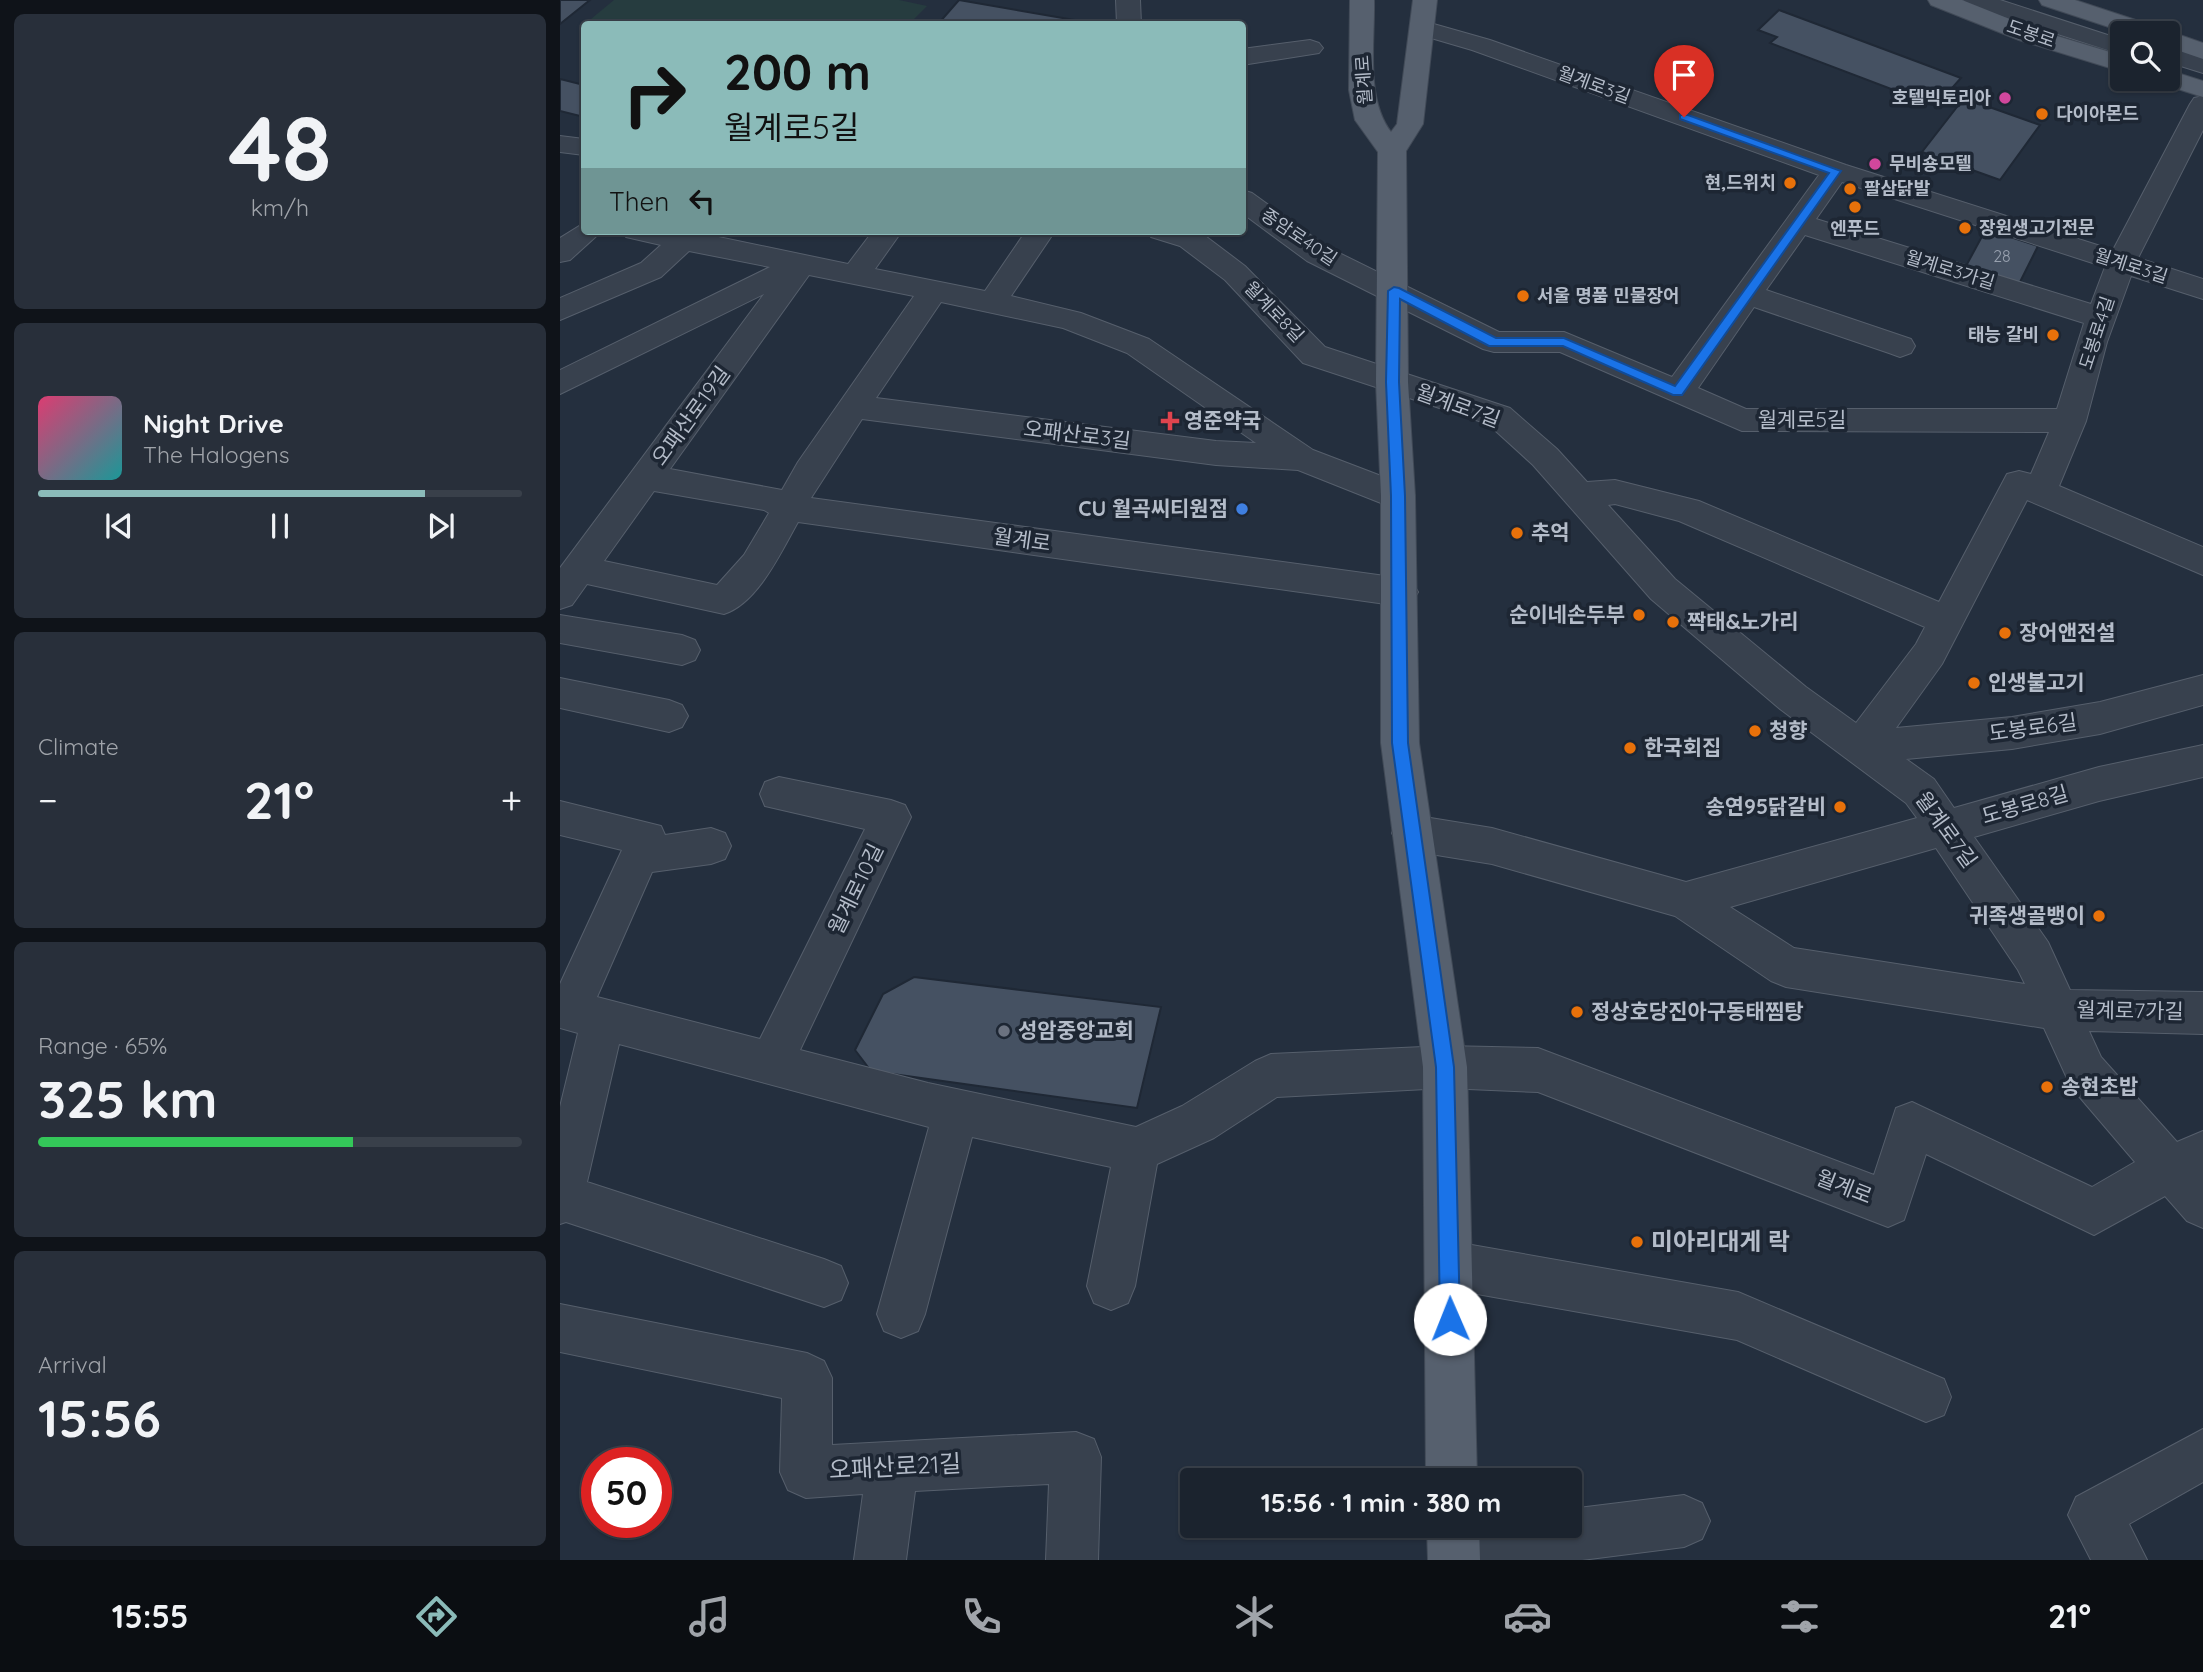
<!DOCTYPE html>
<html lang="en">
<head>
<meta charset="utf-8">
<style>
  :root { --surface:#1b232e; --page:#282f3a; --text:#f1f3f6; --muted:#a0a4aa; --line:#39404a; --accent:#8bbbb9 }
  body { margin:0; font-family:Quicksand,"Noto Sans KR",sans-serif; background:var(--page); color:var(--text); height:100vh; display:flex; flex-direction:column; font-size:26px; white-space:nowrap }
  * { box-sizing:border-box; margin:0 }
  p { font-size:23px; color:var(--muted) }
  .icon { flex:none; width:38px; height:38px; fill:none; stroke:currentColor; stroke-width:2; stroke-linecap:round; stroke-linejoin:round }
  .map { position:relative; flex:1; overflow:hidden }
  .sheet { display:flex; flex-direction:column; gap:14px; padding:14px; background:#0f1319; width:560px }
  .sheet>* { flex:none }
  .hud { position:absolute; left:21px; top:21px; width:665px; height:214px; border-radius:7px; box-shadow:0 2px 5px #0004,0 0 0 2px var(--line); background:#8bbbb9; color:#111; overflow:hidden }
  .buttons { position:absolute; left:1550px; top:21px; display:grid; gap:14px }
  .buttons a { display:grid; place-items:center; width:70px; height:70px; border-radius:7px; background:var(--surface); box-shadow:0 2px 5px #0004,0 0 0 2px var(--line); font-size:35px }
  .speed { position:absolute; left:21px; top:1447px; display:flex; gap:14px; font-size:35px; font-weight:700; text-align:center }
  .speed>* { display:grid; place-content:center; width:91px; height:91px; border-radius:50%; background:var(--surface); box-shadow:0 2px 5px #0004,0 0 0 2px var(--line); line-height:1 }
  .speed .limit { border:10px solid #d22; background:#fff; color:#111 }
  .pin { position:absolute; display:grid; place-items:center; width:60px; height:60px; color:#fff; margin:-72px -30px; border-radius:50% 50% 50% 0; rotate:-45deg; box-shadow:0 0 7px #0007 }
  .pin .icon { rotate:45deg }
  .me { position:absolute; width:77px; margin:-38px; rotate:359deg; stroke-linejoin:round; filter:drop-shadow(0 0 5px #0008) }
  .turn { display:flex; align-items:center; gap:24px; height:147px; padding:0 28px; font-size:32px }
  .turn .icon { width:91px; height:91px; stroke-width:2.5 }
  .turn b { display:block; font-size:49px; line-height:60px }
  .then { display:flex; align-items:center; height:66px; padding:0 28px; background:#0003; gap:14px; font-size:26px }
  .big { font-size:52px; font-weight:700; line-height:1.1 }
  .sheet .widget { flex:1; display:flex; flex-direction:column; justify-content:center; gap:10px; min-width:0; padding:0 24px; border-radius:10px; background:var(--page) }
  .sheet .dial { align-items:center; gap:0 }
  .dial b { font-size:91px; line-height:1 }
  .song { display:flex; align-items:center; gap:21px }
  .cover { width:84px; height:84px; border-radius:10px; background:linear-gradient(135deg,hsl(340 70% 55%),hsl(180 70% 35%)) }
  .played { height:7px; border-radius:4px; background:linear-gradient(90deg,var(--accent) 80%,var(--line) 80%) }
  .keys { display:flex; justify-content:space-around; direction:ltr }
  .heat { display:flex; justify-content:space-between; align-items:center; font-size:38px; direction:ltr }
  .charge { height:10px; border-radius:5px; background:linear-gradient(90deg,#34c759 65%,var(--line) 0) }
  .trip { position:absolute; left:620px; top:1468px; width:402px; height:70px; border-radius:7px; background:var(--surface); box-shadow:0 2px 5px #0004,0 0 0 2px var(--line); font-weight:700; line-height:70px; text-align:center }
  .tabs { display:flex; height:112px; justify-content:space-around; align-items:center; background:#0b0e12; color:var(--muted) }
  .tabs .icon { width:49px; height:49px }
  .tabs .selected { color:var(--accent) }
  .tabs b { font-size:32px; color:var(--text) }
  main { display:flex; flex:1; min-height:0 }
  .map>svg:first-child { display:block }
</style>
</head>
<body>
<main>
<section class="sheet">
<div class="widget dial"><b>48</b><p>km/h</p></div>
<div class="widget">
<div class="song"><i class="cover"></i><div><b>Night Drive</b><p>The Halogens</p></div></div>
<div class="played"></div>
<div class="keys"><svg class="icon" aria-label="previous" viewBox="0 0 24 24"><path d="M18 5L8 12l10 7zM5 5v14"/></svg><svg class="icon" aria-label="pause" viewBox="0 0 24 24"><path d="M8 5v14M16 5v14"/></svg><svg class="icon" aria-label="next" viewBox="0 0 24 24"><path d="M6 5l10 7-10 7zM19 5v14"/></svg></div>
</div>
<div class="widget"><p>Climate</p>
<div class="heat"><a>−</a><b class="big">21°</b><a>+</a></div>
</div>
<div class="widget"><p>Range · 65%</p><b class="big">325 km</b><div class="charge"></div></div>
<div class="widget"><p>Arrival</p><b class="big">15:56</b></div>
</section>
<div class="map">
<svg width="1643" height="1560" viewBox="0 0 1643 1560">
  <rect width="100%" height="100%" fill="#242f3e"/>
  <!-- green -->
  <path fill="#263c3f" d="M54,0H339L367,6L349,24H25Z"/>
  <!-- building -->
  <g fill="#455162" stroke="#1f2835" stroke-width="2">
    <path d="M0,0H30L0,24Z"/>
    <path d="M399,0L520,21L517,24H378Z"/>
    <path d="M1219,10L1401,78L1376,106L1210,43L1217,37L1198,30Z"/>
    <path d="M0,79L24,85V117L0,111Z"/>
    <path d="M1404,98L1480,125L1440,180L1362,152Z"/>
    <path d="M1426,229L1478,246L1459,284L1406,266Z"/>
    <path d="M354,977L601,1007L577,1108L311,1071L295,1050L323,994Z"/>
  </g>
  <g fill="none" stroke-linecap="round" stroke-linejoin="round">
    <!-- minor casing -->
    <g stroke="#565f6c" stroke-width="2">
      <g id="minor">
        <path d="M556,0H580L581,24H557Z"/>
        <path d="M1404,0H1440L1563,40V55L1407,5Z"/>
        <path d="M863,21L930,40L1286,165L1553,250L1630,104L1634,98L1643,96V130L1578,258L1643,279V299L1571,276L1547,342L1526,421L1499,486L1643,547V575L1467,500L1382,664L1336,728L1452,717L1540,702L1643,675V705L1540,734L1452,749L1346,759L1374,779L1394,808L1539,767L1643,745V777L1539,801L1414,837L1488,942L1510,990L1643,992V1034L1529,1031L1541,1057L1617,1142L1643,1131V1228L1627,1221L1605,1196L1534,1235L1366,1154L1344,1220L1328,1227L978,1092L885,1088L717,1097L654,1138L597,1164L575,1286L568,1303L551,1310L534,1303L527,1286L551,1167L412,1137L365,1314L358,1331L341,1338L324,1331L317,1314L369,1127L59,1044L27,1182L264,1259L281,1266L288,1283L281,1300L264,1307L6,1222L0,1224V1107L18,1033L0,1028V984L62,850L0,835V801L101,826L105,835L151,828L165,833L171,846L165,859L151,864L92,872L37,997L200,1039L305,829L205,806L200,794L205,782L219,777L331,800L345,805L351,817L240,1050L368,1083L576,1127L622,1106L695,1061L711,1054L885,1046L978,1048L1314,1175L1336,1108L1352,1102L1532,1187L1575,1162L1511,1087L1484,1028L1226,987L1211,981L1115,916L932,864L852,851L838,845L832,833L838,821L852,815L932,828L1126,882L1357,818L1346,803L1220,709L1091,599L973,465L928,424L743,363L665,280L620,246L591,237L587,231L640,232L685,266L765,347L950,408L997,449L1027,482L1055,480L1139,501L1379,602L1447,474L1459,471L1471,474L1489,432L1182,431L1000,352H934L923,349L747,261L682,213V190L692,193L767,247L939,332H1004L1112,377L1259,175L912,50L854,33L851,28L854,23ZM1282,182L1545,267L1531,304L1256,219ZM1245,235L1524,323L1497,409H1186L1138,388L1194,307L1329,353L1340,357L1351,353L1355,346L1351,339L1206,290ZM1055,504L1119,521L1365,627L1356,644L1296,723L1246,687L1115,579L1048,505ZM1376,848L1458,970L1465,984L1234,948L1170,907Z"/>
        <path d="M750,40L759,43L763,48L759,53L682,65V49Z"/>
        <path d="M1608,46L1643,57V73L1608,62Z"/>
        <path d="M0,136L24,139V155L0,152Z"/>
        <path d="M24,223V231H42L10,260L0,262V238Z"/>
        <path d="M62,231H130L288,264L313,231H342L315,269L425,291L466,231H495L451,296L521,313L589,339L753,450L850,487L855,496L850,505L838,508L826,505L738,470L656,465L302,419L251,498L840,578L852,582L858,592L852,602L840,606L238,522C221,552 198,603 164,614L27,584L12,605L0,609V568L204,294L0,394V370L210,267L129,251L101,277L0,320V298L81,263L101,245L66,237ZM249,275L354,296L238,462L222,490L110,469ZM381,302L503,328L567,353L696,443L656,441L316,398ZM94,491L204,510L209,513L184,555L157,585L44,561Z"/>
        <path d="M0,615L122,635L135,640L140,650L135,660L122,665L0,643Z"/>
        <path d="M0,678L109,700L122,705L128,716L122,727L109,732L0,708Z"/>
        <path d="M889,1241L1178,1292L1384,1379L1391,1397L1384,1415L1366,1422L1177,1340L889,1289L872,1282L865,1265L872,1248Z"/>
        <path d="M0,1304L247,1353L264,1361L272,1378V1445L516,1432L534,1439L541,1457L538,1560H486L489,1484L355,1491L346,1560H294L303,1494L246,1498L228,1490L220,1472L222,1398L0,1352Z"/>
        <path d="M1643,1429V1482L1569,1524L1587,1560H1531L1508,1515L1516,1497Z"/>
        <path d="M1124,1495L1142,1503L1150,1521L1142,1539L1124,1547L1022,1560H872L868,1550L875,1531L889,1526H1010V1509Z"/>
      </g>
    </g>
    <!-- major casing -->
    <g stroke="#414a57" stroke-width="2">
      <g id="major">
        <path d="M790,0H814C815,41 805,98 831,132L837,124L853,0H877L863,124L846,151L848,382L855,496L859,743L907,1067L917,1480H866L863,1067L821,743V496L816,382L818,152L795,120L789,90Z"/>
        <path d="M1368,0H1402L1477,30L1563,56V72L1459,40L1371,5Z"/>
        <path d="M1479,0H1515L1600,28L1603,33L1617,34L1643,43V59L1608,47V33H1567L1482,5Z"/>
        <path d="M1608,70L1643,81V97L1599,83L1596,79H1608Z"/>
        <path d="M867,1526H919L920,1560H868Z"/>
      </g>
    </g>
    <!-- minor -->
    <use href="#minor" fill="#38414e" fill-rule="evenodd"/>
    <!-- major -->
    <use href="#major" fill="#56606e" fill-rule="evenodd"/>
  </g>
  <!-- route -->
  <path fill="#1a73e8" stroke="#114b97" stroke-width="2" d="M1120,115H1128L1281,171L1122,395H1113L1003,346H929L840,299L839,382L845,496L848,743L894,1067L900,1319L897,1326L890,1329L883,1326L880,1319L876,1067L832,743L831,496L826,382L828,291L834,287L839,288L936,338H1004L1115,386L1269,173L1120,119Z"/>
  <!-- markers -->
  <g fill="#d1479c" stroke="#1d2633" stroke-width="2.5">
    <circle cx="1445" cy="98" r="7"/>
    <circle cx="1315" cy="164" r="7"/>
  </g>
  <g fill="#e8710a" stroke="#1d2633" stroke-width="2.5">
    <circle cx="1482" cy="114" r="7"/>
    <circle cx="1230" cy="183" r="7"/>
    <circle cx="1290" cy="189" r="7"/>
    <circle cx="1295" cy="207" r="7"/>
    <circle cx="1405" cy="228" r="7"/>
    <circle cx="963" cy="296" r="7"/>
    <circle cx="1493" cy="335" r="7"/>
    <circle cx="957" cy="533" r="7"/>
    <circle cx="1079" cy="615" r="7"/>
    <circle cx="1113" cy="622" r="7"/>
    <circle cx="1445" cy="633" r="7"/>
    <circle cx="1414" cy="683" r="7"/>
    <circle cx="1195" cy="731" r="7"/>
    <circle cx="1070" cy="748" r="7"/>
    <circle cx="1280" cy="807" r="7"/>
    <circle cx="1539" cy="916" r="7"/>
    <circle cx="1017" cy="1012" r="7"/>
    <circle cx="1487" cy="1087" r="7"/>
    <circle cx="1077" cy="1242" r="7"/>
  </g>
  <path fill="#e0444e" stroke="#1d2633" stroke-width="2.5" d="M606.5 410.5h7v7h7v7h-7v7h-7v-7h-7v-7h7z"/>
  <circle fill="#3f7fe0" stroke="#1d2633" stroke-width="2.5" cx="682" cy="509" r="7"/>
  <circle fill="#6b7280" stroke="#1d2633" stroke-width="2.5" cx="444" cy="1031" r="7"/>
  <g text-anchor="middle" stroke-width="7" stroke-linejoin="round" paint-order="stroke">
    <!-- far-number labels -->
    <g font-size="16" fill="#98a1af">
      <text x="1442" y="262">28</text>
    </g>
    <!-- far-street labels -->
    <g font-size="18" fill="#b4bcc9" stroke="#1d2633">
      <text transform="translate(1471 34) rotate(19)" y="6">도봉로</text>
      <text transform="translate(804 80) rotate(-94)" y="6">월계로</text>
      <text transform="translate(1034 85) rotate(20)" y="6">월계로3길</text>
      <text transform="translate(739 237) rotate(34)" y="6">종암로40길</text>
      <text transform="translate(1571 266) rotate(18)" y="6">월계로3길</text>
      <text transform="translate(1390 270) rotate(17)" y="6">월계로3가길</text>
      <text transform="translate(714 312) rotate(46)" y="6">월계로8길</text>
      <text transform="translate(1537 333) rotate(-72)" y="6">도봉로4길</text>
    </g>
    <!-- far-poi labels -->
    <g font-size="18" font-weight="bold" fill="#b4bcc9" stroke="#1d2633" text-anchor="start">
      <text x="1431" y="104" text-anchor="end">호텔빅토리아</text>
      <text x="1496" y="120">다이아몬드</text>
      <text x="1329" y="170">무비숑모텔</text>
      <text x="1216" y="189" text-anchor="end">현,드위치</text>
      <text x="1304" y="195">팔삼닭발</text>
      <text x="1419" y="234">장원생고기전문</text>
      <text x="1295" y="235" text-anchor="middle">엔푸드</text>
      <text x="977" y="302">서울 명품 민물장어</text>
      <text x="1479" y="341" text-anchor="end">태능 갈비</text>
    </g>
    <!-- street labels -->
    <g font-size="21" fill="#b4bcc9" stroke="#1d2633">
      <text transform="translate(898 406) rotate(20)" y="7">월계로7길</text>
      <text transform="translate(131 416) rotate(-54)" y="7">오패산로19길</text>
      <text x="1242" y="427">월계로5길</text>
      <text transform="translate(517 435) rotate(7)" y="7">오패산로3길</text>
      <text transform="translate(462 540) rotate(8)" y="7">월계로</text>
      <text transform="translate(1473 728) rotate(-8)" y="7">도봉로6길</text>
      <text transform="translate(1465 805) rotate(-16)" y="7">도봉로8길</text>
      <text transform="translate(1386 830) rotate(54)" y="7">월계로7길</text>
      <text transform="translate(296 889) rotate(-64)" y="7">월계로10길</text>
      <text transform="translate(1570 1011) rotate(1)" y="7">월계로7가길</text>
      <text transform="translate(1284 1187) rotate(21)" y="7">월계로</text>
    </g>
    <!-- poi labels -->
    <g font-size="21" font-weight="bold" fill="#b4bcc9" stroke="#1d2633" text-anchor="start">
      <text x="624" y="428">영준약국</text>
      <text x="668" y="516" text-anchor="end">CU 월곡씨티원점</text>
      <text x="971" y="540">추억</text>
      <text x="1065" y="622" text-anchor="end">순이네손두부</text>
      <text x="1127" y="629">짝태&amp;노가리</text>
      <text x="1459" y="640">장어앤전설</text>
      <text x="1428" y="690">인생불고기</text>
      <text x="1209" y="738">청향</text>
      <text x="1084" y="755">한국회집</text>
      <text x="1266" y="814" text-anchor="end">송연95닭갈비</text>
      <text x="1525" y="923" text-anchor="end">귀족생골뱅이</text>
      <text x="1031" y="1019">정상호당진아구동태찜탕</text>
      <text x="458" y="1038">성암중앙교회</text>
      <text x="1501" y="1094">송현초밥</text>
    </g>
    <!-- near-poi labels -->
    <g font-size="24" font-weight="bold" fill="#b4bcc9" stroke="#1d2633" text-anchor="start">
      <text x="1091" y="1250">미아리대게 락</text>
    </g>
    <!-- near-street labels -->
    <g font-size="24" fill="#b4bcc9" stroke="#1d2633">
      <text transform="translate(335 1467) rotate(-3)" y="8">오패산로21길</text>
    </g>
  </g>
</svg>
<div class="buttons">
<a><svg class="icon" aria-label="search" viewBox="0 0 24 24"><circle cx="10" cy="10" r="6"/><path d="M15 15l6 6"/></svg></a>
</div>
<div class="speed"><div class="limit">50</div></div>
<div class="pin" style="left:1124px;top:117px;background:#d93025"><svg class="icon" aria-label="arrive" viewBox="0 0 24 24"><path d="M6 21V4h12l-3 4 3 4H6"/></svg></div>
<svg class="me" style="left:890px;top:1319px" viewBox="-20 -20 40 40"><circle r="19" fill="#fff"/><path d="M0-13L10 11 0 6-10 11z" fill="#1a73e8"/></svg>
<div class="trip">15:56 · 1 min · 380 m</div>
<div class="hud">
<div class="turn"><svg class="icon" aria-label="right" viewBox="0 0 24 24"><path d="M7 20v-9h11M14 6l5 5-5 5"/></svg><div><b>200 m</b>월계로5길</div></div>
<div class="then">Then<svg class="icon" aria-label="left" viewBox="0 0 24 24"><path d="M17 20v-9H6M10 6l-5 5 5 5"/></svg></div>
</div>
</div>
</main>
<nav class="tabs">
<b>15:55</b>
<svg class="icon selected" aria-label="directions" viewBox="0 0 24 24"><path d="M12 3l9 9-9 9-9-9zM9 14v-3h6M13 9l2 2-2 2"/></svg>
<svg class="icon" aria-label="music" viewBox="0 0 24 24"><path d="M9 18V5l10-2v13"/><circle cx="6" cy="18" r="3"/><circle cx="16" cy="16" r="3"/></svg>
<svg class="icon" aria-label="phone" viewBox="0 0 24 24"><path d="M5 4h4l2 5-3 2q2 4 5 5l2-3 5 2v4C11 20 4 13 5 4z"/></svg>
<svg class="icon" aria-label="climate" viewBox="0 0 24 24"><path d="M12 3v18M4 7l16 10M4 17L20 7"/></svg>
<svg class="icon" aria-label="car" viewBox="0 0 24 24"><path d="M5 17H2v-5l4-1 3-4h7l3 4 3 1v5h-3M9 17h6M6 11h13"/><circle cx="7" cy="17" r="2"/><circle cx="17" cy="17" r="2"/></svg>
<svg class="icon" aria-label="filters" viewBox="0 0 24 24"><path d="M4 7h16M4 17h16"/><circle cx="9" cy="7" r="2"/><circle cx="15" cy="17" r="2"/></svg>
<b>21°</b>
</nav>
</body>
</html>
